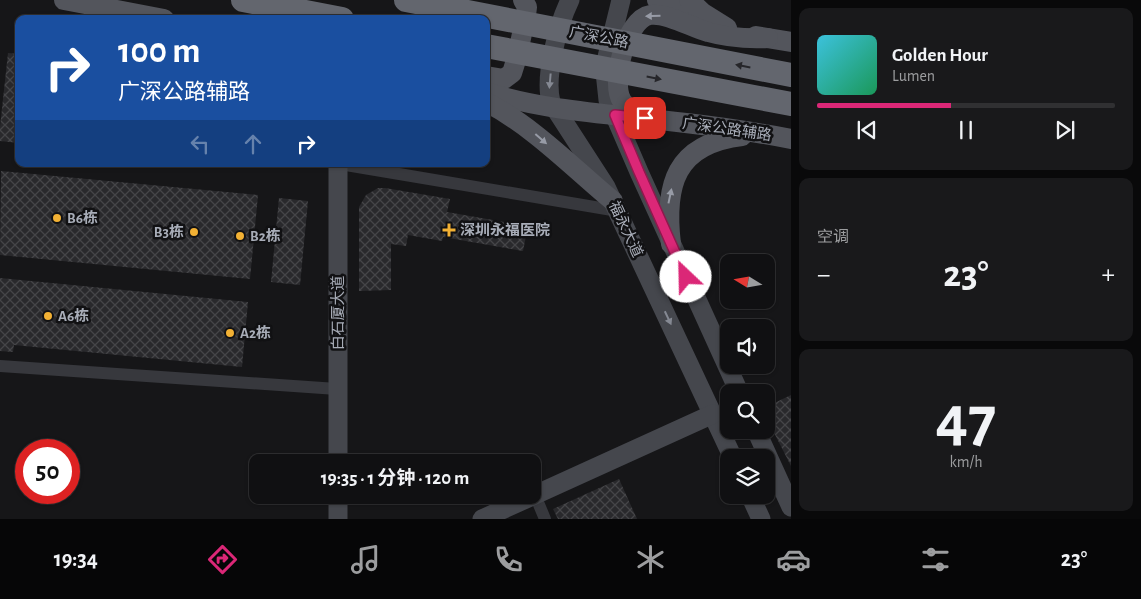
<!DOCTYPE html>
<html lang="zh">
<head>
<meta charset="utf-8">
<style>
  :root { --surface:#101012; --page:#19191b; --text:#f1f3f6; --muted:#9c9d9f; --line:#303032; --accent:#db2777 }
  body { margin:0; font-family:"Alegreya Sans","Noto Sans SC",sans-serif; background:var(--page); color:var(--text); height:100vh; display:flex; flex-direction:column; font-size:19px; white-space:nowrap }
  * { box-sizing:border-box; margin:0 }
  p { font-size:16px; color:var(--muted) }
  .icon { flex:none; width:28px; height:28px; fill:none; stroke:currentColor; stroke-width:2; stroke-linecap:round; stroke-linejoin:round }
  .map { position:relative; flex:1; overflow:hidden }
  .panel { display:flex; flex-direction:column; gap:8px; padding:8px; background:#09090a; width:350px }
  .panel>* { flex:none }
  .banner { position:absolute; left:15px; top:15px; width:475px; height:152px; border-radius:10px; box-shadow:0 1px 4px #0004,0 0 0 1px var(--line); background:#1a4fa0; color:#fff; overflow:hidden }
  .needle { width:32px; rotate:281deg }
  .tools { position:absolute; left:720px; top:254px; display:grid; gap:10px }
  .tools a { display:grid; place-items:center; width:55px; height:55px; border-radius:10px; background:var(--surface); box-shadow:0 1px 4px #0004,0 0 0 1px var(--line); font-size:25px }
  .speed { position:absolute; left:15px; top:439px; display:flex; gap:10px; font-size:25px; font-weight:700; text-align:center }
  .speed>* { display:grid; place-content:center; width:65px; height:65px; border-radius:50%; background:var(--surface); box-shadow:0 1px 4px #0004,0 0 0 1px var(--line); line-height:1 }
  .speed .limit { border:8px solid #d22; background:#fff; color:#111 }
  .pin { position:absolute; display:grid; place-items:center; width:42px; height:42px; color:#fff; margin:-21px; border-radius:10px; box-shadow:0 2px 8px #0006 }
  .me { position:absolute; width:55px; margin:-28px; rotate:336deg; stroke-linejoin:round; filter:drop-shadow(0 0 4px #0008) }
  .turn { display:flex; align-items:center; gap:18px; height:105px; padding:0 20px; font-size:22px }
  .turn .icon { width:65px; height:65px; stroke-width:2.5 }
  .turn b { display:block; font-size:35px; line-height:42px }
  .lanes { display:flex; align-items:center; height:48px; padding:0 20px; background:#0003; justify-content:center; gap:25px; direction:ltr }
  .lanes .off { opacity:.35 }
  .big { font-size:38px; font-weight:700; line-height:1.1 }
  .panel .tile { flex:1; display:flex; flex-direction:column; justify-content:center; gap:8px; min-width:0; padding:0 18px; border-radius:10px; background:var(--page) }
  .panel .dial { align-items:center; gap:0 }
  .dial b { font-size:65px; line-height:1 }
  .song { display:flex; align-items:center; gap:15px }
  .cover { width:60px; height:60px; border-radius:8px; background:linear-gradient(135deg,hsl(190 70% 55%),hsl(150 70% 35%)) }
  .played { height:5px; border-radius:2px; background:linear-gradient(90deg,var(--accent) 45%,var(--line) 45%) }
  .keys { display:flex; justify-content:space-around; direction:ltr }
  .heat { display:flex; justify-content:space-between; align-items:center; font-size:28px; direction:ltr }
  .trip { position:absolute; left:249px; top:454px; width:292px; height:50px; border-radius:10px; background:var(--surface); box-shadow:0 1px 4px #0004,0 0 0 1px var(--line); font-weight:700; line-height:50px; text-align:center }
  .tab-bar { display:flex; height:80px; justify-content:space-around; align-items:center; background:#060607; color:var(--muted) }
  .tab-bar .icon { width:35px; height:35px }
  .tab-bar .selected { color:var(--accent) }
  .tab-bar b { font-size:22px; color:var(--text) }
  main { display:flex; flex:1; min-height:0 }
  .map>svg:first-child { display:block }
</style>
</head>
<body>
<main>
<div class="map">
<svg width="791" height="519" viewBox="0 0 791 519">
  <defs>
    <pattern id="building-cross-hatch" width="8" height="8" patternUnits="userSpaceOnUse" patternTransform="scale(1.25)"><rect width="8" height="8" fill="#29292c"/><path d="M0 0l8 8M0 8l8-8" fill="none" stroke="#454548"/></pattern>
  </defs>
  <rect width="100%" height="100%" fill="#161618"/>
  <!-- building -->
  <g fill="url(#building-cross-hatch)">
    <path d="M8,53L19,54V143L0,141V127Z"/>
    <path d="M1,171L258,195L250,279L0,255Z"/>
    <path d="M378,188H385L450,199L447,212L528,226L523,251L443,237L442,241L408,235L406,246L391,244V290L359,291V207L366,195Z"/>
    <path d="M279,198L308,201L300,285L271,282Z"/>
    <path d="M0,278L248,302L242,367L14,345L13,352L0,351Z"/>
    <path d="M791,395V466L766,417V407Z"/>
    <path d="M619,479L637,519H558L553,509Z"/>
  </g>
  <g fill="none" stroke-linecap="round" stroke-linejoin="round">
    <!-- street -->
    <g stroke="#37383d" stroke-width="12">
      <path d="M340,164L618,211"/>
      <path d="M0,366L337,389"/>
      <path d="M535,495L545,519"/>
    </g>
    <!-- secondary -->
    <g stroke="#45474d" stroke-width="19">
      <path d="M570,0C558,25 544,76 551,102L606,187L733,458"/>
      <path d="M621,0L607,57L605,72L608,100L639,172L739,392"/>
      <path d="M756,430L791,507"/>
      <path d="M338,462V164"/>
      <path d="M338,495V519"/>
      <path d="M750,495L761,519"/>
      <path d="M482,519L713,414"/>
    </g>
    <!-- primary -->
    <g stroke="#53555c" stroke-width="20">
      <path d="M64,0L164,19"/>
      <path d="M657,0L691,13"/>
      <path d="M689,0L703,13L727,28"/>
      <path d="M756,36L791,42"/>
      <path d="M486,76L504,79L512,73L517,57L526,15L527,7L523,0"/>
      <path d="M486,92C536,108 588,112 640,118C690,123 741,129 791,139"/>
      <path d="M486,102C534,127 572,167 613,201"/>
      <path d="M644,115C636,113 627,109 622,101C610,83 626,19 650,15C666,12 692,28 708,32C729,38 747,39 768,38"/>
      <path d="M671,244C664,185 675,144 742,136"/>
    </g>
    <!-- highway -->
    <path stroke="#63666e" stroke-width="24" d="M243,0L342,19"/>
    <!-- highway-bridge -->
    <g stroke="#63666e" stroke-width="24">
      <path d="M406,0L791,75"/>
      <path d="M486,46L791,104"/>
    </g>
  </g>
  <!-- one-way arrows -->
  <defs><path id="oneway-solid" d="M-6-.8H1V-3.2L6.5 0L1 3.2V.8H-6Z" transform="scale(1.25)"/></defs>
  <g fill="#979ba6">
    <use href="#oneway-solid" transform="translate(653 16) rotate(179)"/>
    <use href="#oneway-solid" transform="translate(541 139) rotate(41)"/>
    <use href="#oneway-solid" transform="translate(670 196) rotate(-78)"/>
  </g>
  <g fill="#26262a">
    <use href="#oneway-solid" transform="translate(743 66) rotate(-169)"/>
    <use href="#oneway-solid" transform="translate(654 78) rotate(11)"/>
  </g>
  <g fill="#858993">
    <use href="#oneway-solid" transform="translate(550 81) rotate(95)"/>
    <use href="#oneway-solid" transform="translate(668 318) rotate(65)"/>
  </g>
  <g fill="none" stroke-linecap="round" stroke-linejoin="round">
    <!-- route casing -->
    <g stroke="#8e194d" stroke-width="12">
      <path id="route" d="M645,118L615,115L639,172L686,277"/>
    </g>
    <!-- route -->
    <use href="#route" stroke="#db2777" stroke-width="9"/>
  </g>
  <!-- markers -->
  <g fill="#f2b134" stroke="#111113" stroke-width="2">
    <circle cx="57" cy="218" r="5"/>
    <path d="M446.5 222.5h5v5h5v5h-5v5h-5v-5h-5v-5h5z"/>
    <circle cx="194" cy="232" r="5"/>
    <circle cx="240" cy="236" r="5"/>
    <circle cx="48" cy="316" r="5"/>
    <circle cx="230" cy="333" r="5"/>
  </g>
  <g text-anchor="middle" stroke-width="5" stroke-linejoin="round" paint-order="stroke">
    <!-- street labels -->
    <g font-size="15" fill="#a8adb8" stroke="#111113">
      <text transform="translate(599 37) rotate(11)" y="5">广深公路</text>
      <text transform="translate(727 129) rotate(8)" y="5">广深公路辅路</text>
      <text transform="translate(626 229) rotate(65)" y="5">福永大道</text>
      <text transform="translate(338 313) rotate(-90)" y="5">白石厦大道</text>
    </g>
    <!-- poi labels -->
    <g font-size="15" font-weight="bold" fill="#a8adb8" stroke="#111113" text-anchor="start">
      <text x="67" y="223">B6栋</text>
      <text x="460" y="235">深圳永福医院</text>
      <text x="184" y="237" text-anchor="end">B3栋</text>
      <text x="250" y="241">B2栋</text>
      <text x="58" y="321">A6栋</text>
      <text x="240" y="338">A2栋</text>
    </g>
  </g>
</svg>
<div class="tools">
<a><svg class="needle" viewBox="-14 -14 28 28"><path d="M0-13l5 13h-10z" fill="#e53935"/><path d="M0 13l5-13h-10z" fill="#9c9d9f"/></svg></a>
<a><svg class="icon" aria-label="sound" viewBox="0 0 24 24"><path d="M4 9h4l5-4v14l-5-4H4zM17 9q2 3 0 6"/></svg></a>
<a><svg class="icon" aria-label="search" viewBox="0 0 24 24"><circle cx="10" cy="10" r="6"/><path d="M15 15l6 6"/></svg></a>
<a><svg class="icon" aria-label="layers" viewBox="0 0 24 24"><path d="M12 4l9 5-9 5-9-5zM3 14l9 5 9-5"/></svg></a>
</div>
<div class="speed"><div class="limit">50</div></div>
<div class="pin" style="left:645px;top:118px;background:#d93025"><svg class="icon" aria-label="arrive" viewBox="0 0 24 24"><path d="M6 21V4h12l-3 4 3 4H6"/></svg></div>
<svg class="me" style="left:686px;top:277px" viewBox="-20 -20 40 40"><circle r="19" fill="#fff"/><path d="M0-13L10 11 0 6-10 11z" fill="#db2777"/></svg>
<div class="trip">19:35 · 1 分钟 · 120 m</div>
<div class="banner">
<div class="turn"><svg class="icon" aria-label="right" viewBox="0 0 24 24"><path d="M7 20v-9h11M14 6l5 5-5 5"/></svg><div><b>100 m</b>广深公路辅路</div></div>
<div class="lanes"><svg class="icon off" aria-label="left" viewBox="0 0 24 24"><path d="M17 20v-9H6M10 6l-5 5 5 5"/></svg><svg class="icon off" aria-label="ahead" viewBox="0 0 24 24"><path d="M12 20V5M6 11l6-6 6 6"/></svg><svg class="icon" aria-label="right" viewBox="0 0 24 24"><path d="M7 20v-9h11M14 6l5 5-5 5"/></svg></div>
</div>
</div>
<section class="panel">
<div class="tile">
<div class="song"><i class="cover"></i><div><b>Golden Hour</b><p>Lumen</p></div></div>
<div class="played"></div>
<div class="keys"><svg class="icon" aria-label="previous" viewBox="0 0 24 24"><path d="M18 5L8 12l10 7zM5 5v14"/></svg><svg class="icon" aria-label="pause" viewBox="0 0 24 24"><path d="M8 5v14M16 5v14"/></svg><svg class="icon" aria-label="next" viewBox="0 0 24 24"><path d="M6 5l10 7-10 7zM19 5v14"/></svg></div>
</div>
<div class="tile"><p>空调</p>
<div class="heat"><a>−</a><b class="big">23°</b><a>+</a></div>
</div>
<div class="tile dial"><b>47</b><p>km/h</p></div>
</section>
</main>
<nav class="tab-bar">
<b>19:34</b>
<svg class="icon selected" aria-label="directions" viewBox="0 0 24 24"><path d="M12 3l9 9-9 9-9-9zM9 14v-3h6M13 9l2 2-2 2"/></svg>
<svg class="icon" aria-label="music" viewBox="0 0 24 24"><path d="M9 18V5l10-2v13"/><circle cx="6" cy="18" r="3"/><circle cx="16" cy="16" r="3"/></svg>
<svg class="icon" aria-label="phone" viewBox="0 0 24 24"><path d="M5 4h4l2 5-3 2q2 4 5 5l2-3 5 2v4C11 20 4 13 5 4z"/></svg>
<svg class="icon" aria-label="climate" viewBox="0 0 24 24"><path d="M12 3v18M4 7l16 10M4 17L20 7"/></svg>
<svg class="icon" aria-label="car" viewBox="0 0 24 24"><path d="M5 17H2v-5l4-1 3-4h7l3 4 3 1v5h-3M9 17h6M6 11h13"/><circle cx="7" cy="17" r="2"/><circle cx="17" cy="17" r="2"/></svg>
<svg class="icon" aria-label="filters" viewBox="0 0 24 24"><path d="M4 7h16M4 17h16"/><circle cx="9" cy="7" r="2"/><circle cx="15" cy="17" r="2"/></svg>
<b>23°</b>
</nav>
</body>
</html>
